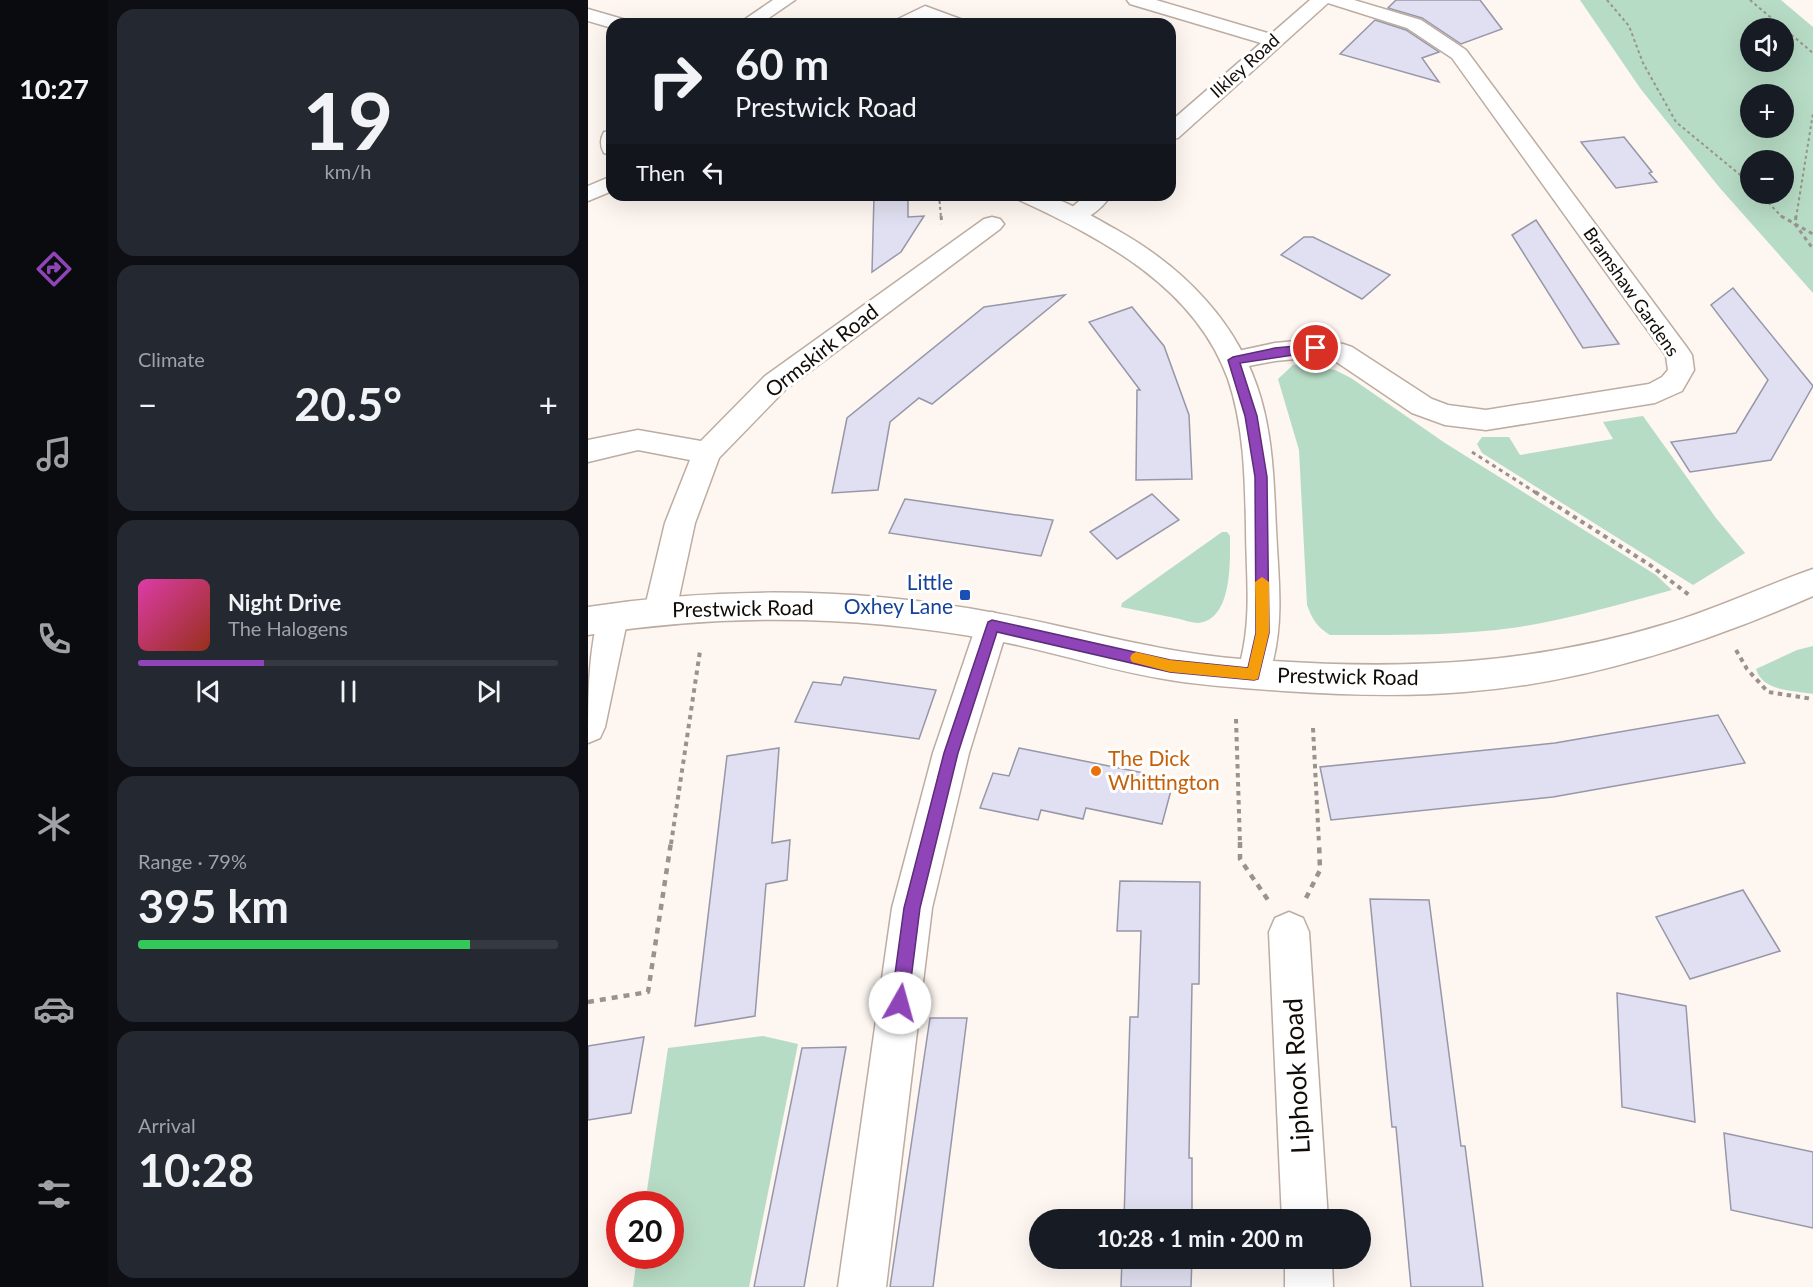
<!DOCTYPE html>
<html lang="en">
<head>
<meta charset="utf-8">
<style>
  :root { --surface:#171b24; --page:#242831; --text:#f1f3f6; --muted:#9ea1a6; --line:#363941; --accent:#8f45b8 }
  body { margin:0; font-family:Lato,sans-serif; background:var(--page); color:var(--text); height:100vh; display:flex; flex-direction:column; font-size:22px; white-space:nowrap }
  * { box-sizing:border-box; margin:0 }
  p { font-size:20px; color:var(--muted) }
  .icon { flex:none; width:33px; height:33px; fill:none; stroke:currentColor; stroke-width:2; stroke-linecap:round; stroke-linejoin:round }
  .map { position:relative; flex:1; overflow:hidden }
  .drawer { display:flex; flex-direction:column; gap:9px; padding:9px; background:#0d0f14; width:480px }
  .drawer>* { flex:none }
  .guide { position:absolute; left:18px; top:18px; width:570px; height:183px; border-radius:18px; box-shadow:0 6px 24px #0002; background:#171b24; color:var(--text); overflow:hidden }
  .fabs { position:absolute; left:1152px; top:18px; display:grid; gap:12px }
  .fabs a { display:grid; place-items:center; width:54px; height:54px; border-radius:50%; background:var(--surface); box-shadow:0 6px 24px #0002; font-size:30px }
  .speed { position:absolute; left:18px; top:1191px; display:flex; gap:12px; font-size:30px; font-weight:700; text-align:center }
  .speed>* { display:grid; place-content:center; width:78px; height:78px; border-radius:50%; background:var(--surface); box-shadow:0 6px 24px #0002; line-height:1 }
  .speed .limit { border:9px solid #d22; background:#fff; color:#111 }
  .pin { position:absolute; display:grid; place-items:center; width:51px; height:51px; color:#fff; margin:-26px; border:3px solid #fff; border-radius:50%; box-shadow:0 2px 6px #0007 }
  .me { position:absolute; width:66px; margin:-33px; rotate:7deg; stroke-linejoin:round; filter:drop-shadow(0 0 4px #0008) }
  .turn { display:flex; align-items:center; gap:21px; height:126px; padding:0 30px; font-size:27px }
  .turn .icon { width:78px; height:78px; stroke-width:2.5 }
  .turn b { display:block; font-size:42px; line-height:51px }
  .then { display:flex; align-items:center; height:57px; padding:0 30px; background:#0003; gap:12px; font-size:22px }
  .big { font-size:45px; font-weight:700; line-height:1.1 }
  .drawer .tile { flex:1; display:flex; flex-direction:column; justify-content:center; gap:9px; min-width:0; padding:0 21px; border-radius:18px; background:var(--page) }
  .drawer .dial { align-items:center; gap:0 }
  .dial b { font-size:78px; line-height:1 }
  .song { display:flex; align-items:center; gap:18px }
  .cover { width:72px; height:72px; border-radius:9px; background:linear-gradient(135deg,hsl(320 70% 55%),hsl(10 70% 35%)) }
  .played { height:6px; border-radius:3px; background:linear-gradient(90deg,var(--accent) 30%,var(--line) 30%) }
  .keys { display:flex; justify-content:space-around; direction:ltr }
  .heat { display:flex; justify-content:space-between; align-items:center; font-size:33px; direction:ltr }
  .charge { height:9px; border-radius:4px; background:linear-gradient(90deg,#34c759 79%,var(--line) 0) }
  .trip { position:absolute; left:441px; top:1209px; width:342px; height:60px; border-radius:30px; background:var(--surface); box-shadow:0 6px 24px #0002; font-weight:700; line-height:60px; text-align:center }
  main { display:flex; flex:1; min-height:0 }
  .tab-bar { display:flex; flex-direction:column; width:108px; justify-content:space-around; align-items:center; background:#090b0e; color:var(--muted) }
  .tab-bar .icon { width:42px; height:42px }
  .tab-bar .active { color:var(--accent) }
  .tab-bar b { font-size:27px; color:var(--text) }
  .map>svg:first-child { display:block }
</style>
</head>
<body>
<main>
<nav class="tab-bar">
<b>10:27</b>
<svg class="icon active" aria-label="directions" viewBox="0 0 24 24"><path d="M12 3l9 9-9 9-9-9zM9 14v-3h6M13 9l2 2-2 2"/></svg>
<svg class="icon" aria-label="music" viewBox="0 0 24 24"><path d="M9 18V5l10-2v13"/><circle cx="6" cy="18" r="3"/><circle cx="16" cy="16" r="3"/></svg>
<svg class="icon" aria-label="phone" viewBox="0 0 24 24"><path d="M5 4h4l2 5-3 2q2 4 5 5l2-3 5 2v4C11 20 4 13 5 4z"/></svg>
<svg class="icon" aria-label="climate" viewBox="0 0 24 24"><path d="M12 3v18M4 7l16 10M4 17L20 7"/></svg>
<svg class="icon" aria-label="car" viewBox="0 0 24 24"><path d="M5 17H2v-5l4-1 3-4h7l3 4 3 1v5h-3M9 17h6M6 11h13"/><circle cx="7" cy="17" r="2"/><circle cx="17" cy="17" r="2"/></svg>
<svg class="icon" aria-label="filters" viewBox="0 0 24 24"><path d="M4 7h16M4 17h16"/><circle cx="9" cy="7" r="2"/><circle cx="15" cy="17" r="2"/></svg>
</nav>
<section class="drawer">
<div class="tile dial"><b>19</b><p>km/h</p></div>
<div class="tile"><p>Climate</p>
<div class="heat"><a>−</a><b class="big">20.5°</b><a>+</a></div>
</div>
<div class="tile">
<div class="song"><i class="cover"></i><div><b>Night Drive</b><p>The Halogens</p></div></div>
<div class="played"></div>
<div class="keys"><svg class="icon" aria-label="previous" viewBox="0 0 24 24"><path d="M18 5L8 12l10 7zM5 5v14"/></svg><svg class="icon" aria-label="pause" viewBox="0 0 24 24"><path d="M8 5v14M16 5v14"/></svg><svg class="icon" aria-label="next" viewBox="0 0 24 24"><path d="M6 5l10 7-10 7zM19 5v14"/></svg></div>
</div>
<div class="tile"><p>Range · 79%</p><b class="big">395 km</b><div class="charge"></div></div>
<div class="tile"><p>Arrival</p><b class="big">10:28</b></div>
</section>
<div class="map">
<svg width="1225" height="1287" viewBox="0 0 1225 1287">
  <rect width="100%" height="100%" fill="#fdf6f1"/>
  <!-- green -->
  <g fill="#b7dcc5" fill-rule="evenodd">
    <path d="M992,0H1193L1225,27V293L1131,187L1052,88ZM1196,28V62H1162V28ZM1196,94V128H1162V94ZM1196,160V194H1162V160Z"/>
    <path d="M717,364L747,370L763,378L857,443L1068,575L1084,590C1032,604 979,620 924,628C864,636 803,635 742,635C729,627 724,619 719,605L711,450L690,379L705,365Z"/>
    <path d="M1055,416L1128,518L1157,553L1105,585L894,453L889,444L894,437H921L932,455L1025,439L1015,422Z"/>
    <path d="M634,532H639L642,536C642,560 645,620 610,623C603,623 594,619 587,618C569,614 551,611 533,607L534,603Z"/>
    <path d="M1225,646V694C1205,690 1175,692 1168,669L1209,650Z"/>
    <path d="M175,1036L210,1044L161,1287H45L49,1256H82V1204H57L80,1048Z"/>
  </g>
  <!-- building -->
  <g fill="#e0e0f2" stroke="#9897a8" stroke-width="1.5">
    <path d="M808,0H892L914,29L873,44L834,18L800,8Z"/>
    <path d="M787,20L818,30L851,52L834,58L851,82L752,54Z"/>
    <path d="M1036,137L1064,172L1061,173L1069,182L1028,188L993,142Z"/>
    <path d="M320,195V217L336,216L313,252L284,272L286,196Z"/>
    <path d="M948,220L1004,304L1031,344L995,348L924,235Z"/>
    <path d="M716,237H725L802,275L774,299L693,255Z"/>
    <path d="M1145,288L1225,386L1183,460L1102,472L1083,442L1148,433L1180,380L1123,305Z"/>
    <path d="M477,295L344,404L331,398L302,422L290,490L244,493L259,418L396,307Z"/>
    <path d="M544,307L576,346L601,415L604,479L548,480L549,390H552L501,322Z"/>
    <path d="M564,494L591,520L529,559L502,532Z"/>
    <path d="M317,499L393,510L465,520L453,556L301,533Z"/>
    <path d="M256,677L348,690L331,739L207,722L225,682L253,685Z"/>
    <path d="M1130,715L1157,763L965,797L743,820L732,767L967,743Z"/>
    <path d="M191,748L184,843L202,840L199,880L178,884L167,1016L107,1026L139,756Z"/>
    <path d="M431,748L586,779L574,824L498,808L495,819L453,810L450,820L392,808L405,773L421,776Z"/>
    <path d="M532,881L612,882L611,984H604L601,1158H604V1220H536L542,1017H550L553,931H529Z"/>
    <path d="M1155,890L1192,951L1102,979L1068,917Z"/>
    <path d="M782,899L841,900L873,1146H877L895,1287H823L808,1127H804Z"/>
    <path d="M1029,993L1098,1006L1107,1122L1034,1107Z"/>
    <path d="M342,1018H379L345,1287H302Z"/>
    <path d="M56,1037L43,1113L0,1120V1046Z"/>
    <path d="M258,1047L216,1287H166L214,1048Z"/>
    <path d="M1136,1133L1225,1152V1228L1143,1210Z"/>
    <path d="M534,1258H604L603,1287H533Z"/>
  </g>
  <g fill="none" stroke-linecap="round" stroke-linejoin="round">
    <!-- minor casing -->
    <g stroke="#bcaca1" stroke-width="3">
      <g id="minor">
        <path d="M185,0H207L172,24H150Z"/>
        <path d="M539,0H568L683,34L722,0H766L833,20L878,50L1100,349L1104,355L1106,370L1094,391L1067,403L898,430L857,425L824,413L747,361L728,357L687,361L645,369L636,366L632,360L636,354L687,343L728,339L755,344L764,347L844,399L860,405L898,410L1061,384L1074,377L1080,370L1078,356L864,58L819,28L740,3L590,138L582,139V122L673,43L542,4Z"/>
        <path d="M337,6L375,20L377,24H351L338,19L329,24H306L308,20Z"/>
        <path d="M24,131V155L16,153C12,146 12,139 16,132Z"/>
        <path d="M24,176V191L0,201V186Z"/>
        <path d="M498,195H523C514,209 495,225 478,221L474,216Z"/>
        <path d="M404,217L412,219L416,224L412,229L197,390L131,458L107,523L88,611L83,620L72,624L61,620L56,611L77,523L102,460L50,450L0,462V440L50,430L113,441L177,376L396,219Z"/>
        <path d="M24,604L35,607L40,617L17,727L12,738L0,743C0,699 0,648 13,607Z"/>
        <path d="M404,612L416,616L420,626L381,753L344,908L298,1287H250L304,908L345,753L388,626L392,616Z"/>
        <path d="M701,912L715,918L721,932L740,1220H694L681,932L687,918Z"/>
        <path d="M697,1258H744L745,1287H697Z"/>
      </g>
    </g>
    <!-- major casing -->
    <g stroke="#bcaca1" stroke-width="3">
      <g id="major">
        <path d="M0,9L38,20L40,24H24V28L0,21Z"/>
        <path d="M428,195C437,195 450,193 459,196C483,203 507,218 529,230C595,267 652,324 673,399C685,441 686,485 688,529C690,574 696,617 685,661C823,670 947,664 1081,623C1130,608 1176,586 1225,569V596C1115,644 997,683 876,692C816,697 755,695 695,691C657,688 619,686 582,680C522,671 465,651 405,640C270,615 135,613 0,635V607C136,586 272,588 407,613C491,628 566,652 653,659C664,615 658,572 658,527C657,477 656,426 640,379C607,287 514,238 431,200Z"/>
      </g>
    </g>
    <!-- path-far3 -->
    <g stroke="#99928d" stroke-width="2" stroke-dasharray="3 3" stroke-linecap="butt">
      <path d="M1019,0L1041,26L1055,63L1088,122L1162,183"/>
      <path d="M1162,0L1225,53"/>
      <path d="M1172,194L1195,218"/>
      <path d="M351,195L353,218"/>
      <path d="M1208,218L1225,113"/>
    </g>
    <!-- path-far2 -->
    <g stroke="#99928d" stroke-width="3" stroke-dasharray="4 4" stroke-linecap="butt">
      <path d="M353,216L354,224"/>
      <path d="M1193,216L1225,234"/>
      <path d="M1208,216L1207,224L1225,249"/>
      <path d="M884,452L950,494"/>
    </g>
    <!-- path-far1 -->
    <g stroke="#99928d" stroke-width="4" stroke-dasharray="4.5 4.5" stroke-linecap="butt">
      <path d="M947,492L1062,565L1101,595"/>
      <path d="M1148,650L1159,669L1180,692L1225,699"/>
      <path d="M648,719L652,844"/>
      <path d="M725,728L731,844"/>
      <path d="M83,844L112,651"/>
    </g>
    <!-- path -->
    <g stroke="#99928d" stroke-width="4.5" stroke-dasharray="6 6" stroke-linecap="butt">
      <path d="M652,842V859L680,900"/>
      <path d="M718,898L732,870L731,842"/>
      <path d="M0,1002L60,992L83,842"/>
    </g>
    <!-- minor -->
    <use href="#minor" fill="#fff" fill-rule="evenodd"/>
    <!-- major -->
    <use href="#major" fill="#fff" fill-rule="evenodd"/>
  </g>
  <!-- route -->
  <path fill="#8f45b8" stroke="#5d2d78" stroke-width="1.5" d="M728,344L734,348L732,351L652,363L669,416L679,477L681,633L670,679L666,680L582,672L409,632L370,753L332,908L320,1003L318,1009L312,1011L306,1009L303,1003L316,908L356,753L400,622L404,620L582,660L660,668L668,633L667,477L657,416L640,360L645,357L687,348Z"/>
  <!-- slow -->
  <path fill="#f59e0b" d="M674,577L681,582V633L670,679L666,680L582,672L544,662L542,658L544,654L548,652L582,660L660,668L668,633L667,582Z"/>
  <!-- markers -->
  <rect fill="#1a4fb4" stroke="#fff" stroke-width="2" x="371" y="589" width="12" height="12" rx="3"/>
  <circle fill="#e8710a" stroke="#fff" stroke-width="2" cx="508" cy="771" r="6"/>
  <g text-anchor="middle" stroke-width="6" stroke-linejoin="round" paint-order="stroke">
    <!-- far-street labels -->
    <g font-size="18" fill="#120c08" stroke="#fff">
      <text transform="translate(657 66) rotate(-42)" y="6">Ilkley Road</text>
      <text transform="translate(1043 292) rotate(55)" y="6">Bramshaw Gardens</text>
    </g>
    <!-- street labels -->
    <g font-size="21" fill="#120c08" stroke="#fff">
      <text transform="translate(234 351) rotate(-38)" y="7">Ormskirk Road</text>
      <text transform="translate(155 609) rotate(-1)" y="7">Prestwick Road</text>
      <text transform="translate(760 677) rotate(1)" y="7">Prestwick Road</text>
    </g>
    <!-- transit labels -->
    <g font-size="21" fill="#164399" stroke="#fff" text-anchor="end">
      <text x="365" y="590">Little<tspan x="365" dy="24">Oxhey Lane</tspan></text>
    </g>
    <!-- food labels -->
    <g font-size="21" fill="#c56008" stroke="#fff" text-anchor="start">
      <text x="520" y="766">The Dick<tspan x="520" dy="24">Whittington</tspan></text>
    </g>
    <!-- near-street labels -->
    <g font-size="26" fill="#120c08" stroke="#fff">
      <text transform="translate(709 1076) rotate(-93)" y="9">Liphook Road</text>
    </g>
  </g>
</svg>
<div class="fabs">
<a><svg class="icon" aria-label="sound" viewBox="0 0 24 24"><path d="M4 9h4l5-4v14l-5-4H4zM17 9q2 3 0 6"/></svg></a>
<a>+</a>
<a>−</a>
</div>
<div class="speed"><div class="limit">20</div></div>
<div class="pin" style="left:728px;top:348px;background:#d93025"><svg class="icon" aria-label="arrive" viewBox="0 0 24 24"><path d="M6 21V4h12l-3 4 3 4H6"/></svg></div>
<svg class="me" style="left:312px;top:1003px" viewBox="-20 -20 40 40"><circle r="19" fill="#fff"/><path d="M0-13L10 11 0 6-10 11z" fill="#8f45b8"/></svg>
<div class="trip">10:28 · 1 min · 200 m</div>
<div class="guide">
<div class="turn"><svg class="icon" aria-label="right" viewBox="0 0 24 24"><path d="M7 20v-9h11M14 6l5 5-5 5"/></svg><div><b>60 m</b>Prestwick Road</div></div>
<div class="then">Then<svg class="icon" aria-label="left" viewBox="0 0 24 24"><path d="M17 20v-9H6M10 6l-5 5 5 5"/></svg></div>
</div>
</div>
</main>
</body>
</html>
